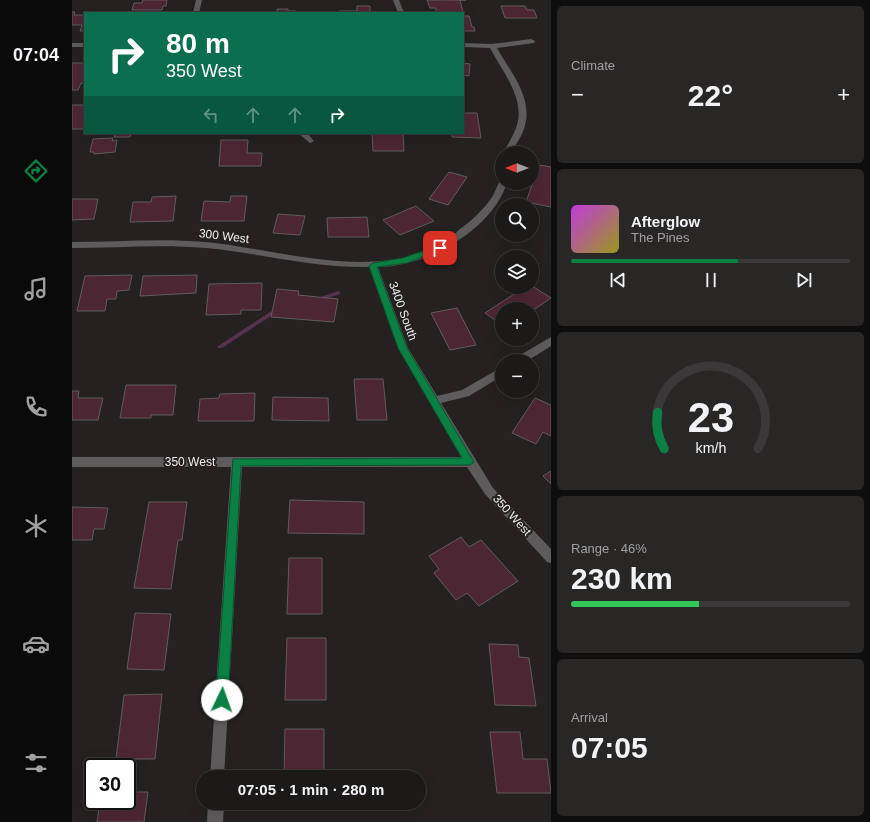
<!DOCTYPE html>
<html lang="en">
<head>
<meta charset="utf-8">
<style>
  :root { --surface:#1c1919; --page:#292626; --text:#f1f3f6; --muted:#a0a0a2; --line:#3a3838; --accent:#0b8043 }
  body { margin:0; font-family:Arial,sans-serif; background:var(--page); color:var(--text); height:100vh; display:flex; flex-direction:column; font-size:15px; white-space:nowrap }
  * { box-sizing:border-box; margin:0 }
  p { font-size:13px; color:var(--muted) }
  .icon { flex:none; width:22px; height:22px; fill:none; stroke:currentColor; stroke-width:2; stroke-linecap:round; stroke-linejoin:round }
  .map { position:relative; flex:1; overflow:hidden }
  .details { display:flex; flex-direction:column; gap:6px; padding:6px; background:#0f0e0e; width:319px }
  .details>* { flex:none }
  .guide { position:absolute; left:12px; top:12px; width:380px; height:122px; border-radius:0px; box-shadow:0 4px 16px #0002,0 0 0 1px var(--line); background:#0b6e4f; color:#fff; overflow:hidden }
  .needle { width:26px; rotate:270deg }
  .fabs { position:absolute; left:423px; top:146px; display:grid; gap:8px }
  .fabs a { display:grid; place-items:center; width:44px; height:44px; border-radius:50%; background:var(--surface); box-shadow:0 4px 16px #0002,0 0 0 1px var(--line); font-size:20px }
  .speed { position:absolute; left:12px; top:758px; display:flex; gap:8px; font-size:20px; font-weight:700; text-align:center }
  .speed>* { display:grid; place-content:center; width:52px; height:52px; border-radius:50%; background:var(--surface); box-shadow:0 4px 16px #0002,0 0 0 1px var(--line); line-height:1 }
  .speed .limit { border:2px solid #111; border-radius:6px; background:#fff; color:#111 }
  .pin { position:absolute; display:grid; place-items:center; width:34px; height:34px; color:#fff; margin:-17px; border-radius:8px; box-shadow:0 2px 6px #0006 }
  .me { position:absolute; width:44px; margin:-22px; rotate:3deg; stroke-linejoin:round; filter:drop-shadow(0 0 3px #0008) }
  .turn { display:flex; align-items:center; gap:14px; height:84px; padding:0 16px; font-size:18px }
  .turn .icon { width:52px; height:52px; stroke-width:2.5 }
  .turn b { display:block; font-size:28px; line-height:34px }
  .lanes { display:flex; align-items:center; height:38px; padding:0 16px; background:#0003; justify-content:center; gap:20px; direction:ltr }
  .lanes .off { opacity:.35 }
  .big { font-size:30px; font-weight:700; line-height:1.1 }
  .details .tile { flex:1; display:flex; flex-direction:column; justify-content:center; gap:6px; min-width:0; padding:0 14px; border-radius:6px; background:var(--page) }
  .details .dial { align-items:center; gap:0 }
  .dial svg { height:104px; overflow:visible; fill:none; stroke:var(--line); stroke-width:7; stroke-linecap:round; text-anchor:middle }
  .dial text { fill:var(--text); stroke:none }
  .song { display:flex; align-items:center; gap:12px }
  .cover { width:48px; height:48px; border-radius:6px; background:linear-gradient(135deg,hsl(290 70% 55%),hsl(60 70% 35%)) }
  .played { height:4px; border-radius:2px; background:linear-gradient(90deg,var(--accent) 60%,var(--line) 60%) }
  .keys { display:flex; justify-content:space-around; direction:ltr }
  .heat { display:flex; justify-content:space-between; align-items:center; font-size:22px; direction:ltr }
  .charge { height:6px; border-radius:3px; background:linear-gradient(90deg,#34c759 46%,var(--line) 0) }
  .trip { position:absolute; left:124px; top:770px; width:230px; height:40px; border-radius:20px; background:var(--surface); box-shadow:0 4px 16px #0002,0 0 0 1px var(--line); font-weight:700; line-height:40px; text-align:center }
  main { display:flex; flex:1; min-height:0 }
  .dock { display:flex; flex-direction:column; width:72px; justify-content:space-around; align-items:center; background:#0b0a0a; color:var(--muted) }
  .dock .icon { width:28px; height:28px }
  .dock .on { color:var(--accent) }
  .dock b { font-size:18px; color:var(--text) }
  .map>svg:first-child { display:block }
</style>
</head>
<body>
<main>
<nav class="dock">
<b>07:04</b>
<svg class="icon on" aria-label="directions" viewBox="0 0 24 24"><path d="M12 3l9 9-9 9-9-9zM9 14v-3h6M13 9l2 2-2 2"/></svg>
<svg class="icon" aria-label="music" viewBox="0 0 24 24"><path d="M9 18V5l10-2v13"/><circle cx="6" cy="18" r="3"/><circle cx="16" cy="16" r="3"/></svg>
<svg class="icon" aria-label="phone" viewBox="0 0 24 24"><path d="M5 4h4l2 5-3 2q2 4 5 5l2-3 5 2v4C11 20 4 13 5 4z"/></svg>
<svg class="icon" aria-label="climate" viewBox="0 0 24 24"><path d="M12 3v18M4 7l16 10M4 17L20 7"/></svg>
<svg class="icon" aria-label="car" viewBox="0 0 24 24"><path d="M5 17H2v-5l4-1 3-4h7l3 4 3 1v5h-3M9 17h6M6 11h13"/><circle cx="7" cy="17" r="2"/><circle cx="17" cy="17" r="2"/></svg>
<svg class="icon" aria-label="filters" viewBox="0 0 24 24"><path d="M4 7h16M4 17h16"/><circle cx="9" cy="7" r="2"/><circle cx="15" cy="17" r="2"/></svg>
</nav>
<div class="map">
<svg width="479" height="822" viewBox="0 0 479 822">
  <rect width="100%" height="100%" fill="#252121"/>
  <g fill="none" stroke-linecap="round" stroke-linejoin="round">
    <!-- stream -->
    <g fill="#54334c" fill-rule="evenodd">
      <path d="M266,291L269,293L268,294L245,302L242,300L243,299Z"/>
      <path d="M207,309L209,310L210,311L209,312L202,314L150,348H146L145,347L146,346L198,312Z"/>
    </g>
  </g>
  <!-- building -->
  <g fill="#4d2634" stroke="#605c5e">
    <path d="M71,0H95L94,6H91L90,10H60L62,3H70Z"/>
    <path d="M355,0H394H388L391,12L375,13L364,12V8H358Z"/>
    <path d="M285,6H298V13H267V11H285Z"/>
    <path d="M429,6H453L455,10H462L465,18H433Z"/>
    <path d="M205,9H216V11H224V13H205Z"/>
    <path d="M0,12H3L2,15H13V31H8L10,25H0Z"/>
    <path d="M150,12H187V13Z"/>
    <path d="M391,16H397L400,27H402L403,31H391Z"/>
    <path d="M0,63H13V83H9L6,90H0Z"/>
    <path d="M391,63L398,64L397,76L391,75Z"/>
    <rect x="0" y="105" width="13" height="24"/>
    <path d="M391,113H405L409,138L380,137V133H391Z"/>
    <path d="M43,133H59L58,137H42Z"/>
    <path d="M300,133H331L332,151H301Z"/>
    <path d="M41,138L40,141L45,140L43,152L22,154V152H18L21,139Z"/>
    <path d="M149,140H176L175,153H190L189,166H147Z"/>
    <path d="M467,165L479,167V207L454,202Z"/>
    <path d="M377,172L395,177L376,205L357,199Z"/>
    <path d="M104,196L101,221L58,222L61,202H79L80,197Z"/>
    <path d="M159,196H175L172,221H129L132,201L158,202Z"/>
    <path d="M0,199H26L22,219L0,220Z"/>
    <path d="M344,206L362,221L328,235L311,220Z"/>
    <path d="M206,214L233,216L228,235L201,233Z"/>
    <path d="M295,217L297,237H256L255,218Z"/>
    <path d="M60,275L57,290L45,291L44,299H35L33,311H5L13,276Z"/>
    <path d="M125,275L124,293L68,296L71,276Z"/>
    <path d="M190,283L189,310H169V314L134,315L137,284Z"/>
    <path d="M460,286L479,298L460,311V309H430V325L413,313L453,287Z"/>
    <path d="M205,289L227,291L226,295L266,299L262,322L199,317Z"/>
    <path d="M385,308L404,345L378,350L359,313Z"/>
    <path d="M282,379H311L315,420H285Z"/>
    <path d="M54,385H104L101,415H79V418H48Z"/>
    <path d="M0,391H7L6,398H31L26,420H0Z"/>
    <path d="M183,393L182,421H126L128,399L147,398L148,394Z"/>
    <path d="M201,397L256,398L257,421L200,420Z"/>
    <path d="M463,398L479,405V436L471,432L464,444L440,433Z"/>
    <path d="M479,471V484L471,476Z"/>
    <path d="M218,500L292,502V534L216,533Z"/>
    <path d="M77,502H115L110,540H106L99,589L62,588Z"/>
    <path d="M0,507L36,508L32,529H22L20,540H0Z"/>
    <path d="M389,537L397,547L409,540L446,581L407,606L395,593L384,600L362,573L367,569L357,556Z"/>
    <path d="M217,558H250V614H215Z"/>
    <path d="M63,613L99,614L92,670L55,669Z"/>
    <path d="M215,638H254V700H213Z"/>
    <path d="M417,644L446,645L447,657L457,658L464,706L423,705Z"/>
    <path d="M90,694L83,759H44L52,695Z"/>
    <path d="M213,729H252V777H212Z"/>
    <path d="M418,732H448L451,759H475L479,793H425Z"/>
    <path d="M55,792H76L72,822H25L28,801H55Z"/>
  </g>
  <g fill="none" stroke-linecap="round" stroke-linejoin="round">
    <!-- minor -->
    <g fill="#5d5b5b" fill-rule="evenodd">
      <path d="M124,0H130L127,13H121Z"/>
      <path d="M321,0H327L332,13H326Z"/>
      <path d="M459,39L463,41L462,43L425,48C437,70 461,97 453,125C451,135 444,144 439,153H431C436,144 442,135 445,125C453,98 430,71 418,48L391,47V43L420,44Z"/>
      <rect x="0" y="43" width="13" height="4"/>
      <path d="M226,133H235L242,141L238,143Z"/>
      <path d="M428,181L435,183C420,230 354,267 306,267L336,348L365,396L390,390L430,367V376L397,396L369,403L421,488L479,549V563L475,562L413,494L395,467H170L152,777H138L159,467H0V457H389L326,348L297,267C241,268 188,253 134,248C89,244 44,248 0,248V242C44,242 89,238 133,242C207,249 303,283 371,242C377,239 383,234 388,229C399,221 410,211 418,200C423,194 424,187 428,181Z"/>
      <path d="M479,337V346L455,361H442L443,358Z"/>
      <path d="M136,803H152L151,822H135Z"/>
    </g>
  </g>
  <!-- route -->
  <path fill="#0b8043" stroke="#07532c" d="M368,245L371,248L370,249L335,263L305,267L335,348L402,462L398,465L169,466L156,700L154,704L150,706L146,704L144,700L161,459L390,458L326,348L297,266L301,263L331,258Z"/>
  <g text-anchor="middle" stroke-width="4" stroke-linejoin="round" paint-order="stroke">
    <!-- street labels -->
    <g font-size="12" fill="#f2efef" stroke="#252121">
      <text transform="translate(152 236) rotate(7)" y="4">300 West</text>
      <text transform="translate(331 311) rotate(70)" y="4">3400 South</text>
      <text x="118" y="466">350 West</text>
      <text transform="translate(440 515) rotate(48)" y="4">350 West</text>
    </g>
  </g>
</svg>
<div class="fabs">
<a><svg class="needle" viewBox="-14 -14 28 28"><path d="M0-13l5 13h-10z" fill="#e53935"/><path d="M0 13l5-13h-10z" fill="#a0a0a2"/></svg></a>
<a><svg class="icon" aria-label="search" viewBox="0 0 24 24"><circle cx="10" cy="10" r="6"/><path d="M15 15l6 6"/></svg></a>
<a><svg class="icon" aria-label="layers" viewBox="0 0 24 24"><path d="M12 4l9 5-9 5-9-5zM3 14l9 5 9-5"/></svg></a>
<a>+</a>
<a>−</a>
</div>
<div class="speed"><div class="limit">30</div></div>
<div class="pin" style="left:368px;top:248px;background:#d93025"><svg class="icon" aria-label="arrive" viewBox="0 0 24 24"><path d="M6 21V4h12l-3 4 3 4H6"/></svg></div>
<svg class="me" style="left:150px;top:700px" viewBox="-20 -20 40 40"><circle r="19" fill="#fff"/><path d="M0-13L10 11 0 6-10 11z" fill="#0b8043"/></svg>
<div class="trip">07:05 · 1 min · 280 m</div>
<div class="guide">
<div class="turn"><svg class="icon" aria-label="right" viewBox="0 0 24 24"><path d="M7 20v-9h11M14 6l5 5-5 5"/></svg><div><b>80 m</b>350 West</div></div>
<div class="lanes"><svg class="icon off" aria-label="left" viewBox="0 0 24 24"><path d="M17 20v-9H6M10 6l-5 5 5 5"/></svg><svg class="icon off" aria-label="ahead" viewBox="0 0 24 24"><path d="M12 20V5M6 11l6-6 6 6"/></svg><svg class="icon off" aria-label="ahead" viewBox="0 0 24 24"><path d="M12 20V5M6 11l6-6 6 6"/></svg><svg class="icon" aria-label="right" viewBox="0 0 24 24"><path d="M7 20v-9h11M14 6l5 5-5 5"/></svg></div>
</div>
</div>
<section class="details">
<div class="tile"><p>Climate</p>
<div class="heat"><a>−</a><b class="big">22°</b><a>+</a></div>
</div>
<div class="tile">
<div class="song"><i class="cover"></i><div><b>Afterglow</b><p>The Pines</p></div></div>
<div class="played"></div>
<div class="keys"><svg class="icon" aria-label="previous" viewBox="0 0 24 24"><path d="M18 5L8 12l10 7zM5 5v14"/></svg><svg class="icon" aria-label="pause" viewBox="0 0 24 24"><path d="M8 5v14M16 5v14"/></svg><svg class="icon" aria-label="next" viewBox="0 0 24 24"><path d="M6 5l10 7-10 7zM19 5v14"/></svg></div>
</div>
<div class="tile dial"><svg viewBox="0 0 100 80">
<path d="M14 69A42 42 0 1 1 86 69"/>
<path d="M14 69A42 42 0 0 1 9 41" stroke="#0b8043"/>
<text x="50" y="56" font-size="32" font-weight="700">23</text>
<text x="50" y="72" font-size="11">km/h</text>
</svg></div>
<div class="tile"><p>Range · 46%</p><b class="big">230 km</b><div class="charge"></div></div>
<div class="tile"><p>Arrival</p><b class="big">07:05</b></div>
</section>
</main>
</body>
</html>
